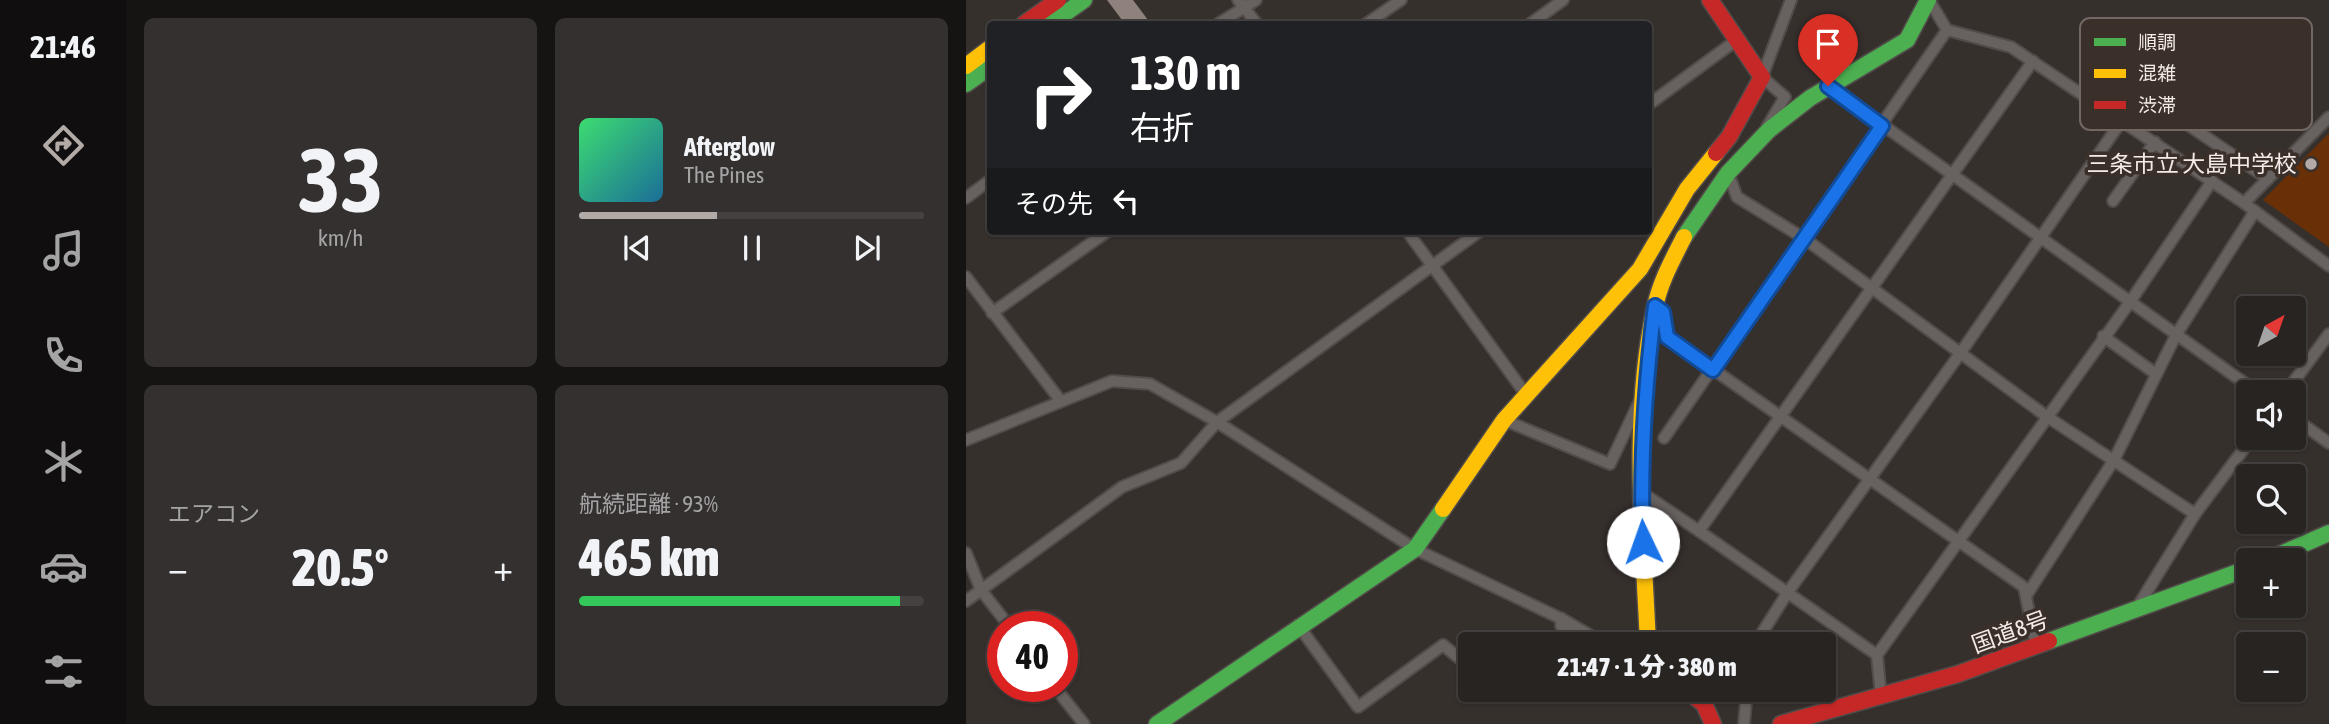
<!DOCTYPE html>
<html lang="ja">
<head>
<meta charset="utf-8">
<style>
  :root { --surface:#282422; --page:#34302f; --text:#f1f3f6; --muted:#a5a4a5; --line:#444140; --accent:#b1aaa6 }
  body { margin:0; font-family:"Asap Condensed","Noto Sans JP",sans-serif; background:var(--page); color:var(--text); height:100vh; display:flex; flex-direction:column; font-size:26px; white-space:nowrap }
  * { box-sizing:border-box; margin:0 }
  p { font-size:23px; color:var(--muted) }
  .icon { flex:none; width:38px; height:38px; fill:none; stroke:currentColor; stroke-width:2; stroke-linecap:round; stroke-linejoin:round }
  .map { position:relative; flex:1; overflow:hidden }
  .details { display:flex; flex-direction:column; gap:18px; padding:18px; background:#161413; width:840px }
  .details>* { flex:none }
  .guide { position:absolute; left:21px; top:21px; width:665px; height:214px; border-radius:7px; box-shadow:0 2px 5px #0004,0 0 0 2px var(--line); background:#202124; color:#fff; overflow:hidden }
  .needle { width:46px; rotate:40deg }
  .fabs { position:absolute; left:1270px; top:296px; display:grid; gap:14px }
  .fabs a { display:grid; place-items:center; width:70px; height:70px; border-radius:7px; background:var(--surface); box-shadow:0 2px 5px #0004,0 0 0 2px var(--line); font-size:35px }
  .speed { position:absolute; left:21px; top:611px; display:flex; gap:14px; font-size:35px; font-weight:700; text-align:center }
  .speed>* { display:grid; place-content:center; width:91px; height:91px; border-radius:50%; background:var(--surface); box-shadow:0 2px 5px #0004,0 0 0 2px var(--line); line-height:1 }
  .speed .limit { border:10px solid #d22; background:#fff; color:#111 }
  .pin { position:absolute; display:grid; place-items:center; width:60px; height:60px; color:#fff; margin:-72px -30px; border-radius:50% 50% 50% 0; rotate:-45deg; box-shadow:0 0 7px #0007 }
  .pin .icon { rotate:45deg }
  .me { position:absolute; width:77px; margin:-38px; rotate:357deg; stroke-linejoin:round; filter:drop-shadow(0 0 5px #0008) }
  .turn { display:flex; align-items:center; gap:24px; height:147px; padding:0 28px; font-size:32px }
  .turn .icon { width:91px; height:91px; stroke-width:2.5 }
  .turn b { display:block; font-size:49px; line-height:60px }
  .then { display:flex; align-items:center; height:66px; padding:0 28px; background:#0003; gap:14px; font-size:26px }
  .big { font-size:52px; font-weight:800; line-height:1.1 }
  .details .card { flex:1; display:flex; flex-direction:column; justify-content:center; gap:10px; min-width:0; padding:0 24px; border-radius:10px; background:var(--page) }
  .details .dial { align-items:center; gap:0 }
  .dial b { font-size:91px; line-height:1 }
  .song { display:flex; align-items:center; gap:21px }
  .cover { width:84px; height:84px; border-radius:10px; background:linear-gradient(135deg,hsl(140 70% 55%),hsl(200 70% 35%)) }
  .played { height:7px; border-radius:4px; background:linear-gradient(90deg,var(--accent) 40%,var(--line) 40%) }
  .keys { display:flex; justify-content:space-around; direction:ltr }
  .heat { display:flex; justify-content:space-between; align-items:center; font-size:38px; direction:ltr }
  .charge { height:10px; border-radius:5px; background:linear-gradient(90deg,#34c759 93%,var(--line) 0) }
  .details .tiles { flex:1; display:grid; gap:18px; grid-template-columns:repeat(2,1fr) }
  .trip { position:absolute; left:492px; top:632px; width:378px; height:70px; border-radius:7px; background:var(--surface); box-shadow:0 2px 5px #0004,0 0 0 2px var(--line); font-weight:800; line-height:70px; text-align:center }
  main { display:flex; flex:1; min-height:0 }
  .dock { display:flex; flex-direction:column; width:126px; justify-content:space-around; align-items:center; background:#100e0e; color:var(--muted) }
  .dock .icon { width:49px; height:49px }
  .dock .active { color:var(--accent) }
  .dock b { font-size:32px; color:var(--text) }
  .map>svg:first-child { display:block }
</style>
</head>
<body>
<main>
<nav class="dock">
<b>21:46</b>
<svg class="icon active" aria-label="directions" viewBox="0 0 24 24"><path d="M12 3l9 9-9 9-9-9zM9 14v-3h6M13 9l2 2-2 2"/></svg>
<svg class="icon" aria-label="music" viewBox="0 0 24 24"><path d="M9 18V5l10-2v13"/><circle cx="6" cy="18" r="3"/><circle cx="16" cy="16" r="3"/></svg>
<svg class="icon" aria-label="phone" viewBox="0 0 24 24"><path d="M5 4h4l2 5-3 2q2 4 5 5l2-3 5 2v4C11 20 4 13 5 4z"/></svg>
<svg class="icon" aria-label="climate" viewBox="0 0 24 24"><path d="M12 3v18M4 7l16 10M4 17L20 7"/></svg>
<svg class="icon" aria-label="car" viewBox="0 0 24 24"><path d="M5 17H2v-5l4-1 3-4h7l3 4 3 1v5h-3M9 17h6M6 11h13"/><circle cx="7" cy="17" r="2"/><circle cx="17" cy="17" r="2"/></svg>
<svg class="icon" aria-label="filters" viewBox="0 0 24 24"><path d="M4 7h16M4 17h16"/><circle cx="9" cy="7" r="2"/><circle cx="15" cy="17" r="2"/></svg>
</nav>
<section class="details">
<div class="tiles">
<div class="card dial"><b>33</b><p>km/h</p></div>
<div class="card">
<div class="song"><i class="cover"></i><div><b>Afterglow</b><p>The Pines</p></div></div>
<div class="played"></div>
<div class="keys"><svg class="icon" aria-label="previous" viewBox="0 0 24 24"><path d="M18 5L8 12l10 7zM5 5v14"/></svg><svg class="icon" aria-label="pause" viewBox="0 0 24 24"><path d="M8 5v14M16 5v14"/></svg><svg class="icon" aria-label="next" viewBox="0 0 24 24"><path d="M6 5l10 7-10 7zM19 5v14"/></svg></div>
</div>
<div class="card"><p>エアコン</p>
<div class="heat"><a>−</a><b class="big">20.5°</b><a>+</a></div>
</div>
<div class="card"><p>航続距離 · 93%</p><b class="big">465 km</b><div class="charge"></div></div>
</div>
</section>
<div class="map">
<svg width="1363" height="724" viewBox="0 0 1363 724">
  <rect width="100%" height="100%" fill="#36302d"/>
  <!-- green -->
  <path fill="#692f07" d="M1363,133V247L1297,200Z"/>
  <!-- building -->
  <path fill="#8f827c" d="M141,0H167L185,24H159Z"/>
  <g fill="none" stroke-linecap="round" stroke-linejoin="round">
    <!-- street casing -->
    <g stroke="#514b49" stroke-width="14">
      <g id="street">
        <path d="M272,0L291,24"/>
        <path d="M963,0L981,30L1045,47L1278,203L1363,266"/>
        <path d="M252,24L290,0"/>
        <path d="M400,24L435,0"/>
        <path d="M564,24L597,0"/>
        <path d="M862,86L1291,392"/>
        <path d="M682,105L772,39"/>
        <path d="M801,127L819,97L796,77L825,0"/>
        <path d="M762,173L771,197L839,239L1080,416L1229,514"/>
        <path d="M0,198L24,180"/>
        <path d="M1147,201L1189,142"/>
        <path d="M1278,203L1363,117"/>
        <path d="M441,231L561,396"/>
        <path d="M0,277L94,400"/>
        <path d="M689,306L697,312L701,337L1058,587L1070,647"/>
        <path d="M26,313L142,231"/>
        <path d="M1137,336L1190,374"/>
        <path d="M1320,392L1363,334"/>
        <path d="M1328,418L1363,443"/>
        <path d="M538,420L644,464L675,398"/>
        <path d="M698,438L981,30"/>
        <path d="M0,440L146,381L184,384L251,422L449,549L598,620L639,644"/>
        <path d="M675,492L733,531"/>
        <path d="M0,553L15,590L43,626"/>
        <path d="M1060,596L1148,460L1210,335L1289,211"/>
        <path d="M0,601L156,487L215,463L251,422L514,231"/>
        <path d="M1172,606L1229,514L1286,438"/>
        <path d="M595,618V626L619,644"/>
        <path d="M332,625L392,707L477,645L504,667"/>
        <path d="M789,644L822,592L993,355L1175,93L1302,179"/>
        <path d="M911,655L733,531L1067,61"/>
        <path d="M88,686L118,724"/>
        <path d="M915,696L911,655L1164,302L1246,181"/>
        <path d="M778,724L781,690"/>
      </g>
    </g>
    <!-- fast casing -->
    <g stroke="#514b49" stroke-width="19">
      <g id="fast">
        <path d="M84,24L118,0"/>
        <path d="M0,84L24,67"/>
        <path d="M718,237L762,173L803,130L844,98L941,40L962,0"/>
        <path d="M1301,560L1363,533"/>
        <path d="M1083,641L1283,568"/>
        <path d="M191,724L449,549L477,509"/>
      </g>
    </g>
    <!-- slow casing -->
    <g stroke="#514b49" stroke-width="19">
      <g id="slow">
        <path d="M0,66L24,48"/>
        <path d="M477,509L538,420L674,269L721,189L750,153"/>
        <path d="M682,644C677,533 665,416 689,307C694,282 707,259 718,237"/>
      </g>
    </g>
    <!-- jam casing -->
    <g stroke="#514b49" stroke-width="19">
      <g id="jam">
        <path d="M744,0L796,77L763,137L750,153"/>
        <path d="M58,24L92,0"/>
        <path d="M720,690L738,704L747,724"/>
        <path d="M815,724L992,674L1083,641"/>
      </g>
    </g>
    <!-- street -->
    <use href="#street" stroke="#676260" stroke-width="10"/>
    <!-- fast -->
    <use href="#fast" stroke="#4caf50" stroke-width="16"/>
    <!-- slow -->
    <use href="#slow" stroke="#ffc107" stroke-width="16"/>
    <!-- jam -->
    <use href="#jam" stroke="#c62828" stroke-width="16"/>
  </g>
  <g fill="none" stroke-linecap="round" stroke-linejoin="round">
    <!-- route casing -->
    <g stroke="#114b97" stroke-width="18">
      <path id="route" d="M677,542C674,463 679,385 689,306L697,312L701,337L747,370L916,126L862,86"/>
    </g>
    <!-- route -->
    <use href="#route" stroke="#1a73e8" stroke-width="12"/>
  </g>
  <!-- markers -->
  <circle fill="#b1aaa6" stroke="#3a2f29" stroke-width="2.5" cx="1345" cy="164" r="7"/>
  <g text-anchor="middle" stroke-width="7" stroke-linejoin="round" paint-order="stroke">
    <!-- poi labels -->
    <g font-size="23" fill="#f3ebe7" stroke="#3a2f29" text-anchor="end">
      <text x="1331" y="172">三条市立 大島中学校</text>
    </g>
    <!-- street labels -->
    <g font-size="23" fill="#f3ebe7" stroke="#3a2f29">
      <text transform="translate(1044 632) rotate(-20)" y="8">国道8号</text>
    </g>
  </g>
  <!-- legend -->
  <rect x="1114" y="18" width="232" height="112" rx="10" fill="#3a2f29" stroke="#726762" stroke-width="2"/>
  <rect x="1128" y="38" width="32" height="8" fill="#4caf50"/>
  <rect x="1128" y="69" width="32" height="9" fill="#ffc107"/>
  <rect x="1128" y="101" width="32" height="8" fill="#c62828"/>
  <g font-size="19" fill="#f3ebe7">
    <text x="1172" y="49">順調</text>
    <text x="1172" y="80">混雑</text>
    <text x="1172" y="112">渋滞</text>
  </g>
</svg>
<div class="fabs">
<a><svg class="needle" viewBox="-14 -14 28 28"><path d="M0-13l5 13h-10z" fill="#e53935"/><path d="M0 13l5-13h-10z" fill="#a5a4a5"/></svg></a>
<a><svg class="icon" aria-label="sound" viewBox="0 0 24 24"><path d="M4 9h4l5-4v14l-5-4H4zM17 9q2 3 0 6"/></svg></a>
<a><svg class="icon" aria-label="search" viewBox="0 0 24 24"><circle cx="10" cy="10" r="6"/><path d="M15 15l6 6"/></svg></a>
<a>+</a>
<a>−</a>
</div>
<div class="speed"><div class="limit">40</div></div>
<div class="pin" style="left:862px;top:86px;background:#d93025"><svg class="icon" aria-label="arrive" viewBox="0 0 24 24"><path d="M6 21V4h12l-3 4 3 4H6"/></svg></div>
<svg class="me" style="left:677px;top:542px" viewBox="-20 -20 40 40"><circle r="19" fill="#fff"/><path d="M0-13L10 11 0 6-10 11z" fill="#1a73e8"/></svg>
<div class="trip">21:47 · 1 分 · 380 m</div>
<div class="guide">
<div class="turn"><svg class="icon" aria-label="right" viewBox="0 0 24 24"><path d="M7 20v-9h11M14 6l5 5-5 5"/></svg><div><b>130 m</b>右折</div></div>
<div class="then">その先<svg class="icon" aria-label="left" viewBox="0 0 24 24"><path d="M17 20v-9H6M10 6l-5 5 5 5"/></svg></div>
</div>
</div>
</main>
</body>
</html>
